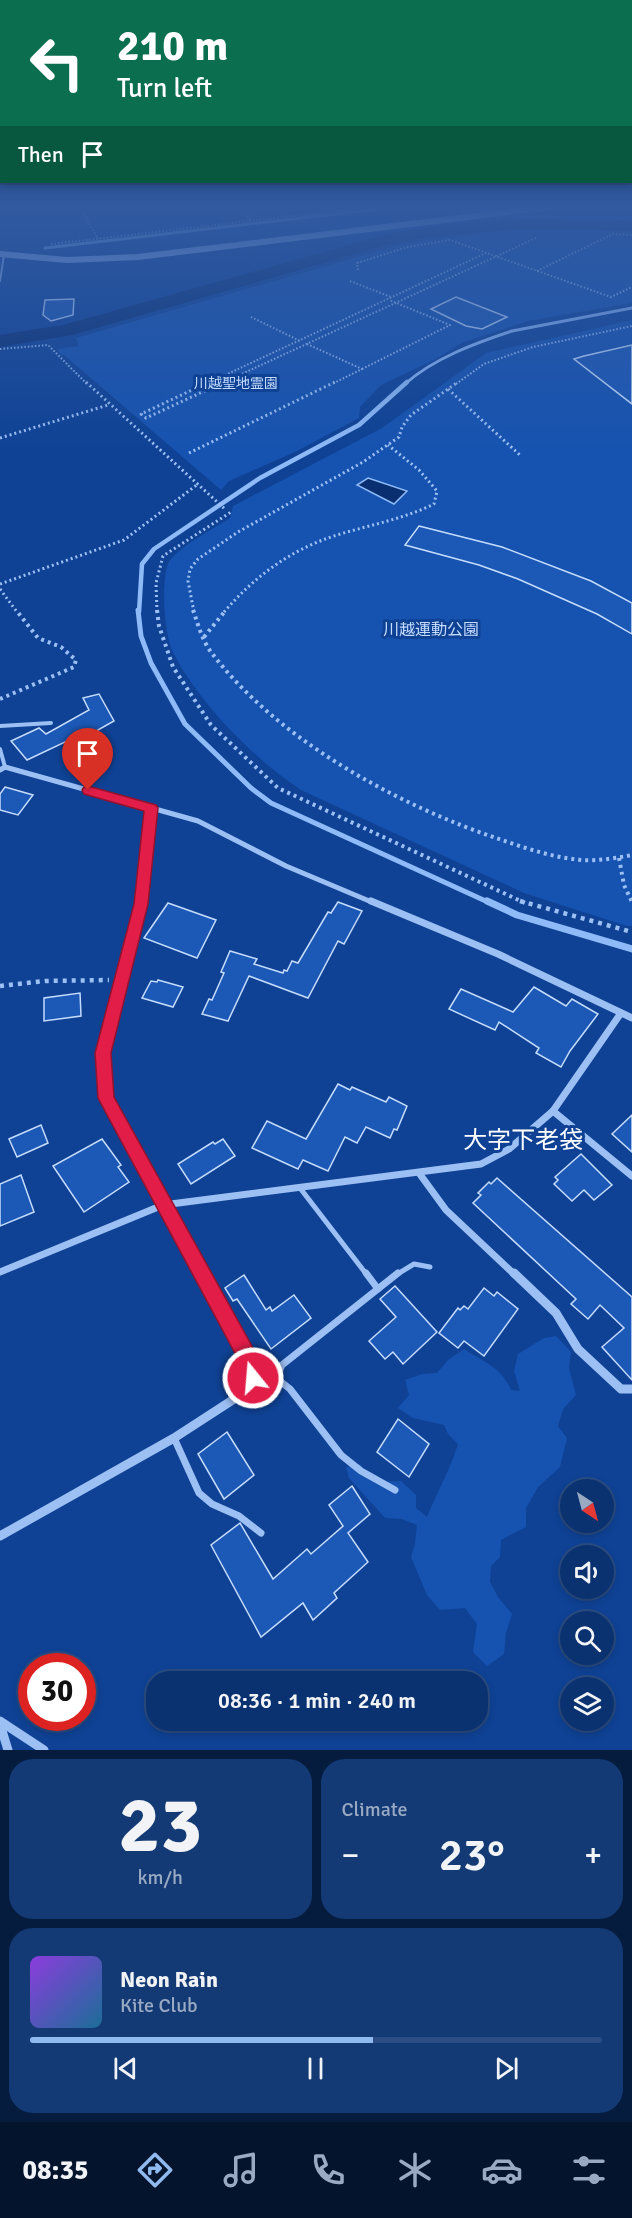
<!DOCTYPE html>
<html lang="en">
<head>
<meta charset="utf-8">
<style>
  :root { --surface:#0b3270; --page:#143a75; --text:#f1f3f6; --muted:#9aaac3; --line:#2b4d83; --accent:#90b9f0 }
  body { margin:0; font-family:Signika,"Noto Sans JP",sans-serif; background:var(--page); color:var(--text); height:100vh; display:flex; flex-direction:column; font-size:22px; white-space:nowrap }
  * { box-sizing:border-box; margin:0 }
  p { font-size:20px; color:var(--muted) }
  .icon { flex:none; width:33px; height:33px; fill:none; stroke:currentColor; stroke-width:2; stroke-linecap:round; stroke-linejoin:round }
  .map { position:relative; height:1750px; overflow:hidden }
  .side { display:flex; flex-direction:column; gap:9px; padding:9px; background:#061c3e; flex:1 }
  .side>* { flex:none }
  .banner { position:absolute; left:0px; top:0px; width:633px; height:183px; box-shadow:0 3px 9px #0003,0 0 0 2px var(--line); background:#0b6e4f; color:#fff; overflow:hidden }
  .needle { width:39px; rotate:144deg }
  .tools { position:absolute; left:560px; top:1479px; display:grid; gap:12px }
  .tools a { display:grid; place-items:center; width:54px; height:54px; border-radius:50%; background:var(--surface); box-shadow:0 3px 9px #0003,0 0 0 2px var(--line); font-size:30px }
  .speed { position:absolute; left:18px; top:1653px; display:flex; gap:12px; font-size:30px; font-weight:700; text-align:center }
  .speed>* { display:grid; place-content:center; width:78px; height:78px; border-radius:50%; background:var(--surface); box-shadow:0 3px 9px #0003,0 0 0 2px var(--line); line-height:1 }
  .speed .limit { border:9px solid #d22; background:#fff; color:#111 }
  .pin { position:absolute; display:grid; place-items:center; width:51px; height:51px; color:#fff; margin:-62px -26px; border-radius:50% 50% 50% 0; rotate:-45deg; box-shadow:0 0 6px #0007 }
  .pin .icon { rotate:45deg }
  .me { position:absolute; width:66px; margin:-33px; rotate:343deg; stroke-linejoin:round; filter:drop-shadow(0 0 4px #0008) }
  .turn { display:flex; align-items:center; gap:21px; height:126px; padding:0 18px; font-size:27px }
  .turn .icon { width:78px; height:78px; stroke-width:2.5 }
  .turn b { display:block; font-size:42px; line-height:51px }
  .then { display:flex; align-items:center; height:57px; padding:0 18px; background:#0003; gap:12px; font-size:22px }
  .big { font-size:45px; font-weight:600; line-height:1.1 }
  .side .tile { flex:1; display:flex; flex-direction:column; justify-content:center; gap:9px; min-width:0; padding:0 21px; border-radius:24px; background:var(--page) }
  .side .dial { align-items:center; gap:0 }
  .dial b { font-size:78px; line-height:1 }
  .song { display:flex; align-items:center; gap:18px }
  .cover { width:72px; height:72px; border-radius:9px; background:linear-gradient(135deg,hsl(270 70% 55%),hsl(200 70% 35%)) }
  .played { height:6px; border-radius:3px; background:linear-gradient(90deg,var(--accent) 60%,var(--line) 60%) }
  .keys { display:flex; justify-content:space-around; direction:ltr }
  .heat { display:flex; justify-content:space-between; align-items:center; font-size:33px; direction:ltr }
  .side .tiles { flex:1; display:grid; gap:9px; grid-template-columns:1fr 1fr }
  .tile:last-child { grid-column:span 2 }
  .trip { position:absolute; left:146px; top:1671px; width:342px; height:60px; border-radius:24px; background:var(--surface); box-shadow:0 3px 9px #0003,0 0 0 2px var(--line); font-weight:600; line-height:60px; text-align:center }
  .tab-bar { display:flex; height:96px; justify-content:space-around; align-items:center; background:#04142d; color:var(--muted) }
  .tab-bar .icon { width:42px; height:42px }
  .tab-bar .active { color:var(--accent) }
  .tab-bar b { font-size:27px; color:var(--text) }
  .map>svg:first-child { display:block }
</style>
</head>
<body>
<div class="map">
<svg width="632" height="1750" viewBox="0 0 632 1750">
  <rect width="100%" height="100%" fill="#0f4295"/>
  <!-- green -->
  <g fill="#1653b0">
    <path d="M600,209L632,211V220L514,218L512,215Z"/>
    <path d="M557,229L632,232V303L528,321L462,343L434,360L381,385L360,407L359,418L297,451L229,481L221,490L64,355H61L57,349L79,346L76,338L407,243L504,230Z"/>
    <path d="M632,320V926H627L524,893L301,790C255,760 199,703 174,654C164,636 161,584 168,564C174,549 215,528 230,518L233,506L382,428L486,353Z"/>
    <path d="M556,1336L571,1352L569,1368L576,1395L563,1409L558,1426L567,1438L560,1467L538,1487L526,1508V1527L501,1540L500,1557L491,1566L490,1582L498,1597L512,1614L506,1633L504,1654L487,1666L473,1652L477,1624L465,1608L440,1610L427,1595L411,1557L415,1544L417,1525L402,1519L385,1518L349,1478L346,1467L360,1464L374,1482L401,1481L416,1495V1508L427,1517C437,1492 450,1470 458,1444L448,1434L444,1425L413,1418L398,1408L409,1395L405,1380L422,1374L437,1373L448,1360L464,1349C485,1363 501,1367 511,1390L520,1391L514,1371L518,1354L544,1338Z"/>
  </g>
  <!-- water -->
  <path fill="#092f70" stroke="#8ebaf8" stroke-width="1.5" d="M368,478L407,491L394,504L357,485Z"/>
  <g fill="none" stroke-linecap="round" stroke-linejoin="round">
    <!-- stream-far3 -->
    <g stroke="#8ebaf8" stroke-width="3">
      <path d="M45,248L412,205"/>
      <path d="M405,384C434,358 476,343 512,331L632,308"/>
    </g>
    <!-- stream-far2 -->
    <path stroke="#8ebaf8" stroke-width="4.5" d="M139,612L142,564L154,549L260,478L359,425L407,382"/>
    <!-- stream-far1 -->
    <path stroke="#8ebaf8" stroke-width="5" d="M138,610L141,636L151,663L185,724L251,788L271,803L490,903"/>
    <!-- stream -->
    <path stroke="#8ebaf8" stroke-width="7" d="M487,901L517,915L632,949"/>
    <!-- river -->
    <path fill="#092f70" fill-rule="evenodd" d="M540,218L632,221V231C551,228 471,228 391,244L72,335L0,347V335L63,325L388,234L449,224Z"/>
  </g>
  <!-- building -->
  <g fill="#1c58b5" stroke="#c5dcfe" stroke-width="1.5">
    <path d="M456,297L507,317L482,329L466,326L431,309Z"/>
    <path d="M74,299L73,315L51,321L43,315L45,300Z"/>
    <path d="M632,345V404L574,359L584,356Z"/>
    <path d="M419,526L502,547L591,581L632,603V634L597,614L518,579L479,565L405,545Z"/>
    <path d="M99,694L114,721L98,730L73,743L69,740L27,760L11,741L39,728L46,734L89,710L83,698Z"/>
    <path d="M5,787L33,795L18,815L0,810V794Z"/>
    <path d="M338,902L362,911L344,944L338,941L308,998L249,976L228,1021L202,1014L209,999L212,1000L224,973L221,972L230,951L257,959L254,964L283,973L284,970L287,971L292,961L298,963L328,912L331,913Z"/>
    <path d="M168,903L216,920L197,958L144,938Z"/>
    <path d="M158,980L183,987L173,1007L142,998L151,981L157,982Z"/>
    <path d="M534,987L566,1006L572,999L598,1014L570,1051L561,1067L536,1053L539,1048L499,1022L495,1030L449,1009L461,989L513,1012Z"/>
    <path d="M80,993L81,1016L44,1021V998Z"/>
    <path d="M338,1084L350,1090L352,1087L386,1102L389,1097L407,1106L397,1130L394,1129L390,1138L366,1127L357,1143L345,1137L328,1171L303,1160L298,1169L252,1148L267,1121L306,1139Z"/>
    <path d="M632,1115V1152L612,1134Z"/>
    <path d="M41,1125L48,1143L17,1157L9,1139Z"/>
    <path d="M102,1139L121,1165L118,1167L129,1182L84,1212L53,1166Z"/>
    <path d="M223,1139L235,1156L191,1184L178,1164L213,1142L215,1144Z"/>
    <path d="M581,1154L612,1185L594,1200L584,1190L572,1201L554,1184L558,1180L555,1177Z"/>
    <path d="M21,1175L34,1212L0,1226V1184Z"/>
    <path d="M497,1178L632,1297V1380L602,1347L624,1328L600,1305L588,1319L571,1304L576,1299L473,1203L481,1195L478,1193L489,1182L491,1184Z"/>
    <path d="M244,1275L266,1310L270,1307L272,1311L294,1295L311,1318L271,1349L237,1299L233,1301L225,1288Z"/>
    <path d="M395,1286L437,1332L403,1364L393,1352L385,1359L369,1341L396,1317L380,1299Z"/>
    <path d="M484,1288L494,1296L497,1292L518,1309L484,1356L464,1341L458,1348L439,1333L458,1308L460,1310L464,1306L468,1309Z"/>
    <path d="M398,1419L429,1444L409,1477L377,1452Z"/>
    <path d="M227,1432L254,1475L224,1499L198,1454Z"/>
    <path d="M352,1486L370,1514L348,1533L368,1562L334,1593L337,1598L313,1620L303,1603L261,1637L211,1545L240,1523L273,1579L307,1549L311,1554L343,1526L329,1505Z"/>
  </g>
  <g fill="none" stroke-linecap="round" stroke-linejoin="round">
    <!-- path-far3 -->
    <g stroke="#9dc0f4" stroke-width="2" stroke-dasharray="1.5 2" stroke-linecap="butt">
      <path d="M79,205L98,239"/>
      <path d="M238,205L251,220"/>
      <path d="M51,244L388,205"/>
      <path d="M358,270L357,263L408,247L450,240L611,297L632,287"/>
      <path d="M537,271L613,234L632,235"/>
      <path d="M350,281L391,297"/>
      <path d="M251,317L300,341"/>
      <path d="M307,344L362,369L332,384"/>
      <path d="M0,349L48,345L87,384"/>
      <path d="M362,369L450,325L389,300"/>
      <path d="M206,384L486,253"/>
      <path d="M220,384L536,238"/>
      <path d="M456,384L484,364L533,347L632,326"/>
    </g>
    <!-- path-far2 -->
    <g stroke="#9dc0f4" stroke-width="3" stroke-dasharray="2 3" stroke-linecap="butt">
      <path d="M86,382L226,510"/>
      <path d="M209,382L141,414L146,418L224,382"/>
      <path d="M448,389L521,456"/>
      <path d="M0,438L108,405"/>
      <path d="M189,453L335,382"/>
      <path d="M0,584L124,540L198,484"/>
      <path d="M0,589L17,612"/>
      <path d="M157,612L156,583L163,556L231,512"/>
      <path d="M194,612L188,581L190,569L198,559L238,532L363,462L399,437L402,427L411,415L458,382"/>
      <path d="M224,612C256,575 292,549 337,535C370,525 403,519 434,504L437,491L419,470L388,445"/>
    </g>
    <!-- path-far1 -->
    <g stroke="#9dc0f4" stroke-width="4" stroke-dasharray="3 4" stroke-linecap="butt">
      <path d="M157,610L159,626L173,667L211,725L278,788L525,903"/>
      <path d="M193,610C198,624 202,640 211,652C277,740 399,806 502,840C528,849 555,858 582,860C599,861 616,858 632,855"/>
      <path d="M204,637L226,610"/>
      <path d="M0,699L74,667L76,660L61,647L38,638L16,610"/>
      <path d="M619,858L624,885L632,902"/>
    </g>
    <!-- path -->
    <g stroke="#9dc0f4" stroke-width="4.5" stroke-dasharray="4 5" stroke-linecap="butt">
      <path d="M520,901L632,932"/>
      <path d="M0,986L45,981L109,980"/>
    </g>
    <!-- service-far3 -->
    <path stroke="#9dc0f4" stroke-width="2" d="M0,281L4,255"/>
    <!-- service-far2 -->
    <g stroke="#9dc0f4" stroke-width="4">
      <path d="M0,726L51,723"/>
      <path d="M0,749L5,767"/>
    </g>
    <!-- service-far1 -->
    <g stroke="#9dc0f4" stroke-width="5">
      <path d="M300,1188L367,1275"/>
      <path d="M396,1275L414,1264L430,1267"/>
    </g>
    <!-- service -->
    <g stroke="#9dc0f4" stroke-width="7">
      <path d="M366,1273L378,1289"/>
      <path d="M253,1378H276L290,1389L341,1455L361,1471L395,1490"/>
      <path d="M276,1378L282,1365L398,1273"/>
      <path d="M174,1438L199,1493L212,1504L239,1516L261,1533"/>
    </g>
    <!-- minor-far2 -->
    <g stroke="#9dc0f4" stroke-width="5">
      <path d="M0,770L5,767L198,821L286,866L374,903"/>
      <path d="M141,903L151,808"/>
    </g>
    <!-- minor-far1 -->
    <g stroke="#9dc0f4" stroke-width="7">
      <path d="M141,901L103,1053L106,1098L203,1275"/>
      <path d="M371,901L498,954L632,1018"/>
      <path d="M553,1111L632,1176"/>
      <path d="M419,1173L446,1210L515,1275"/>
      <path d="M0,1272L163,1205L481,1164L509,1149L553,1111L621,1013"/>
    </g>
    <!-- minor -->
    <g stroke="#9dc0f4" stroke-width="9">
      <path d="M514,1273L556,1313L578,1349L621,1389H632"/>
      <path d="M0,1536L174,1438L248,1390L255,1371L202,1273"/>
      <path d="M0,1721L44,1750"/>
      <path d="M0,1724L8,1750"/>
    </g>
    <!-- tertiary -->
    <path stroke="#9dc0f4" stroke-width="6" d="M0,254L67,260L138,257L550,207H632"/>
  </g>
  <!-- sky -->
  <linearGradient id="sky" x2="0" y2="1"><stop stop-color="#082452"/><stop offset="0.46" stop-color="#315aa0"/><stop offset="1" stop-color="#315aa0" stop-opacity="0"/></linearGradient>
  <rect width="632" height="450" fill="url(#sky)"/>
  <!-- route -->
  <path fill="#e11d48" stroke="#92132f" stroke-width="1.5" d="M88,786L156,805L158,808L148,904L111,1053L114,1097L262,1364C265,1372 263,1377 259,1385L253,1388L246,1385L243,1378L245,1372L98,1098L95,1053L134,904L144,811L84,794L82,790L84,787Z"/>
  <g text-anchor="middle" stroke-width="6" stroke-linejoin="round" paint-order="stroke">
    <!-- far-park labels -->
    <g font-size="14" fill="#c5dcfe" stroke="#0f4295">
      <text x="236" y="388">川越聖地霊園</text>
    </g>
    <!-- park labels -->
    <g font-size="16" fill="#c5dcfe" stroke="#0f4295">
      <text x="431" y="635">川越運動公園</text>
    </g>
    <!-- near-quarter labels -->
    <g font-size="24" fill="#fff" stroke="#0f4295">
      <text x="523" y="1148">大字下老袋</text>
    </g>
  </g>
</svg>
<div class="tools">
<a><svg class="needle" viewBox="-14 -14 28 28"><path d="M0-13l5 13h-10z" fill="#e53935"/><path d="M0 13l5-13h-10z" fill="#9aaac3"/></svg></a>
<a><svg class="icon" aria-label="sound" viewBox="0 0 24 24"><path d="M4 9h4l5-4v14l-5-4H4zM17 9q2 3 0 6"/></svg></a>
<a><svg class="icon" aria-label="search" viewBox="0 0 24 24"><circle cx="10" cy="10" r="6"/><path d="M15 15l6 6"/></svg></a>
<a><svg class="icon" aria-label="layers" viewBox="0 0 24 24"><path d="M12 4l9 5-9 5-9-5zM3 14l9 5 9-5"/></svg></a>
</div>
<div class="speed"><div class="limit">30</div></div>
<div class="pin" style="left:88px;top:790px;background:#d93025"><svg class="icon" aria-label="arrive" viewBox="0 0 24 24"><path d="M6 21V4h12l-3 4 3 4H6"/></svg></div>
<svg class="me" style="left:253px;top:1378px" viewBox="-20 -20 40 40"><circle r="17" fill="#e11d48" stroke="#fff" stroke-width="3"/><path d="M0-11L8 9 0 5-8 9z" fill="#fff"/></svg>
<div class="trip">08:36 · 1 min · 240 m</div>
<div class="banner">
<div class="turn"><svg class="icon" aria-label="left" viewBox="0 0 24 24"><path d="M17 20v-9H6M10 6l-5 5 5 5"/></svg><div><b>210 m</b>Turn left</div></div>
<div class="then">Then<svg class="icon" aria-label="arrive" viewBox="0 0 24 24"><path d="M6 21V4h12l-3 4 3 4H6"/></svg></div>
</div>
</div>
<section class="side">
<div class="tiles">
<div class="tile dial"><b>23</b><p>km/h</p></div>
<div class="tile"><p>Climate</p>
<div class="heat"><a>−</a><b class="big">23°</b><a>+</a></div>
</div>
<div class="tile">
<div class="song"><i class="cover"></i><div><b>Neon Rain</b><p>Kite Club</p></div></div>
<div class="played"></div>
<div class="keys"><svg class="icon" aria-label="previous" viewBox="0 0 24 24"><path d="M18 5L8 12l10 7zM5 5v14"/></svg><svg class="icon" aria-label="pause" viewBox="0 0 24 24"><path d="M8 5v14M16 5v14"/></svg><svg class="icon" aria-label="next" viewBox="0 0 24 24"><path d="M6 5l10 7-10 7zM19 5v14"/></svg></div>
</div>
</div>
</section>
<nav class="tab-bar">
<b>08:35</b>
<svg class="icon active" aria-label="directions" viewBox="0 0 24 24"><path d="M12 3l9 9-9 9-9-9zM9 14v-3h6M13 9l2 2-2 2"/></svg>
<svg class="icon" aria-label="music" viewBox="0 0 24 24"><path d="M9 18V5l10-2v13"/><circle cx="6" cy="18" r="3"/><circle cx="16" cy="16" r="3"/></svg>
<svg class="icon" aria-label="phone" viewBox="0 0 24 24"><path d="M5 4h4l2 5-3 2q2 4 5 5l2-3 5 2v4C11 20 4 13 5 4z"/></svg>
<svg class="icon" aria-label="climate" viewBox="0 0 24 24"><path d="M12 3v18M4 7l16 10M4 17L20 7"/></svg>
<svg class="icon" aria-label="car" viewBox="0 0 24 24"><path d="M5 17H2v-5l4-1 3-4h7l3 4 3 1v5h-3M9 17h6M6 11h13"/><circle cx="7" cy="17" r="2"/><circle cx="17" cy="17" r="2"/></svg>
<svg class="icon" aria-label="filters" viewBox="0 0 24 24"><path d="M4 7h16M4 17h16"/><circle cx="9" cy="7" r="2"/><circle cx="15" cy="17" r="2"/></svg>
</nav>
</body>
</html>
